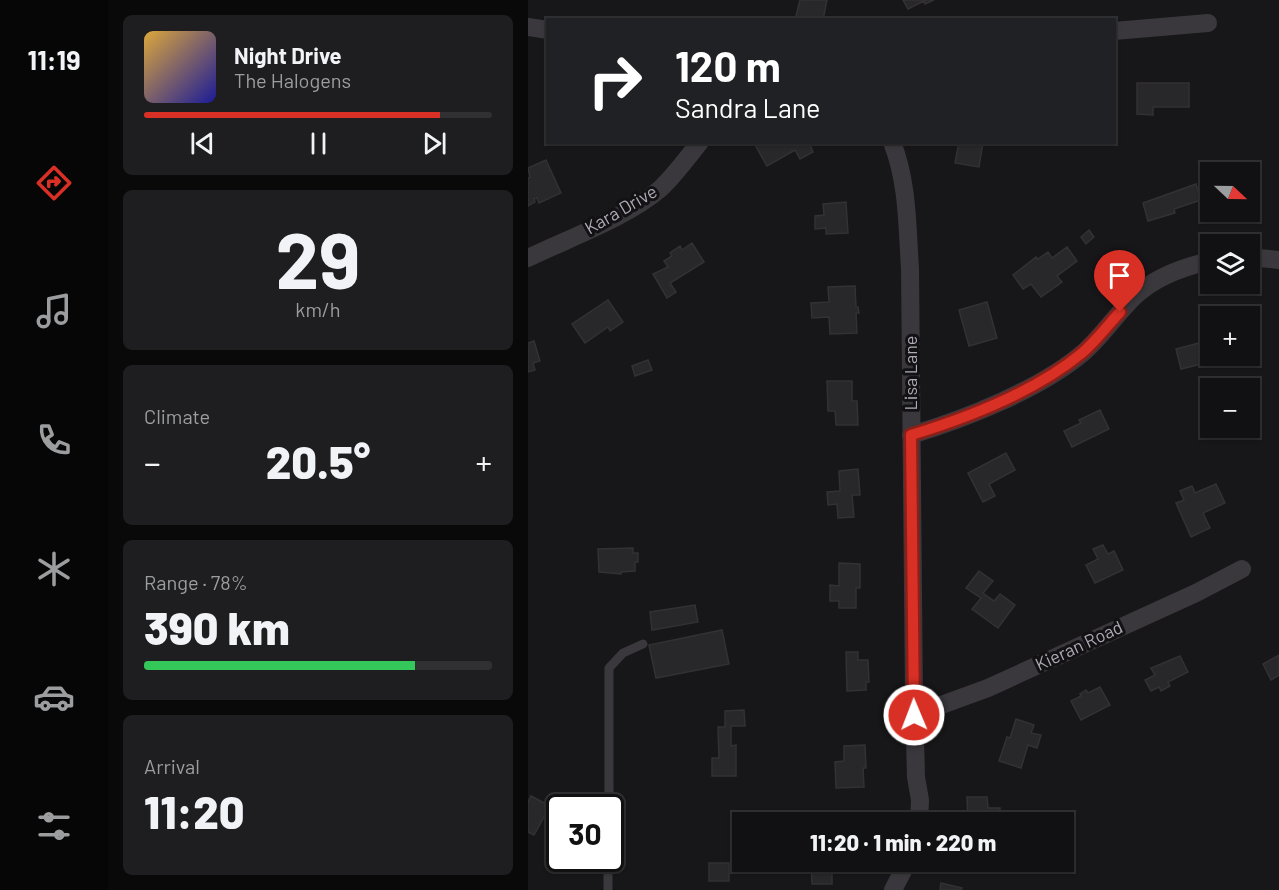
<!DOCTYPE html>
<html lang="en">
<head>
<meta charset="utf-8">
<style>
  :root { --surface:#111012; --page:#1e1e20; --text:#f1f3f6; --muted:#9c9d9f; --line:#303032; --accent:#d93025 }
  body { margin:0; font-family:Barlow,sans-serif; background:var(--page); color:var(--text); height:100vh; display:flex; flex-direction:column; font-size:22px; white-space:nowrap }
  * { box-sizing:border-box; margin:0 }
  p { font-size:20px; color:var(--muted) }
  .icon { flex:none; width:33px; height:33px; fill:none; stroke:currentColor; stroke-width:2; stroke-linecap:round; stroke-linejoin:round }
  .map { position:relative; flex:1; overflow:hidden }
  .drawer { display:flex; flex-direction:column; gap:15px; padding:15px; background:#09090a; width:420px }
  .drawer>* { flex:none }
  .hud { position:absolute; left:18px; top:18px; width:570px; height:126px; border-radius:0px; box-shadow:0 2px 4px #0004,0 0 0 2px var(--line); background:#202124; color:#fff; overflow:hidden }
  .needle { width:39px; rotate:112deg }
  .tools { position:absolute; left:672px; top:162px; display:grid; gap:12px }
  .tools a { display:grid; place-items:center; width:60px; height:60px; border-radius:0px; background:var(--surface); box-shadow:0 2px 4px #0004,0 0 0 2px var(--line); font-size:30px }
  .speed { position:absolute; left:18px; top:794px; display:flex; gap:12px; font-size:30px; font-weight:700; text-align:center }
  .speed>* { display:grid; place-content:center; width:78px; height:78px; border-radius:50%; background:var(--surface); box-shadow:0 2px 4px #0004,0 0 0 2px var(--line); line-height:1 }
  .speed .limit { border:3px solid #111; border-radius:9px; background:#fff; color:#111 }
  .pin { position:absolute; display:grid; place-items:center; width:51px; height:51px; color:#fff; margin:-62px -26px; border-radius:50% 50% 50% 0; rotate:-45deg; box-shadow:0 0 6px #0007 }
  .pin .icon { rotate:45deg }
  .me { position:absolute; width:66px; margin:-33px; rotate:359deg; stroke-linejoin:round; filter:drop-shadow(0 0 4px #0008) }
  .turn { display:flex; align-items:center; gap:21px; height:126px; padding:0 30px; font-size:27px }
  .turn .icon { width:78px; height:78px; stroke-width:2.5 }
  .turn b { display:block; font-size:42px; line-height:51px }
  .big { font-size:45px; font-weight:800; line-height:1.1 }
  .drawer .card { flex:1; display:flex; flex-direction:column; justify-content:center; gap:9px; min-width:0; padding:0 21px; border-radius:9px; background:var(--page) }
  .drawer .dial { align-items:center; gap:0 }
  .dial b { font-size:78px; line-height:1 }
  .song { display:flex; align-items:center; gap:18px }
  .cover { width:72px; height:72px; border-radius:9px; background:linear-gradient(135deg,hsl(40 70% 55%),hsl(240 70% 35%)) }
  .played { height:6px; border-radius:3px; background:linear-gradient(90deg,var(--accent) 85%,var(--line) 85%) }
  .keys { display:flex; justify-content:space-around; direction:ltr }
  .heat { display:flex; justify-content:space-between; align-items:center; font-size:33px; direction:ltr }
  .charge { height:9px; border-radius:4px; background:linear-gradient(90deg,#34c759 78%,var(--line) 0) }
  .trip { position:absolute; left:204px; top:812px; width:342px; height:60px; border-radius:0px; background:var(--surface); box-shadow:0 2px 4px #0004,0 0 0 2px var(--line); font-weight:800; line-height:60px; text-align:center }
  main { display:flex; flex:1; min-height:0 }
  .dock { display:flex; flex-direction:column; width:108px; justify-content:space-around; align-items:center; background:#070607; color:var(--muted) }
  .dock .icon { width:42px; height:42px }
  .dock .active { color:var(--accent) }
  .dock b { font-size:27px; color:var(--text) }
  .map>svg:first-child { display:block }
</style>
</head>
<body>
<main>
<nav class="dock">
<b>11:19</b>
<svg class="icon active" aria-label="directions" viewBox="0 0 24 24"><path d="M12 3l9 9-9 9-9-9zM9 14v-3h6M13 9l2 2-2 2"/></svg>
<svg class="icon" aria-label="music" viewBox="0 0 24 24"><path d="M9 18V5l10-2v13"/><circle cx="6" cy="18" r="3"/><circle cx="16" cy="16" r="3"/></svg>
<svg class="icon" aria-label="phone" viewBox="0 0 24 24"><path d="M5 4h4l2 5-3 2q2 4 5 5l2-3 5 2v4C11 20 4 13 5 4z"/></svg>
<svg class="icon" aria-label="climate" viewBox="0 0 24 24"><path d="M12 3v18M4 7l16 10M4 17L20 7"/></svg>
<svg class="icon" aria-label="car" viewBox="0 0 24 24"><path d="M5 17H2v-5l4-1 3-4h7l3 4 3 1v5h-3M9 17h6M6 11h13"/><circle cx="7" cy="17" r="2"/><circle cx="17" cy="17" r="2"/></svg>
<svg class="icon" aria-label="filters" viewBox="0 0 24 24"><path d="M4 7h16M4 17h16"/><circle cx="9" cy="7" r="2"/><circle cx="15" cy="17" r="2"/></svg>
</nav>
<section class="drawer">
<div class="card">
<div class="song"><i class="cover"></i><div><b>Night Drive</b><p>The Halogens</p></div></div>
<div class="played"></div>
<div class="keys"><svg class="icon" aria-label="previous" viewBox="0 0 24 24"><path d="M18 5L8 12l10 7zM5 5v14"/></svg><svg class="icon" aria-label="pause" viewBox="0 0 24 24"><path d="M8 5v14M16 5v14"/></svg><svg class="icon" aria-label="next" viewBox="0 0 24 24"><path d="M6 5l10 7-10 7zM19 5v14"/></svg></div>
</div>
<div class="card dial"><b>29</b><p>km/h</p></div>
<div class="card"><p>Climate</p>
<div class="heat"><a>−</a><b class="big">20.5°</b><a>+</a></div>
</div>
<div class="card"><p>Range · 78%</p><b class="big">390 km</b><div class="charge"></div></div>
<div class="card"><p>Arrival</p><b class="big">11:20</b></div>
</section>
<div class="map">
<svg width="751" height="890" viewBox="0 0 751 890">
  <rect width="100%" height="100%" fill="#171618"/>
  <!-- building -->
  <g fill="#282729" stroke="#333134" stroke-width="1.5">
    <path d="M272,0H299L295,20H267Z"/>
    <path d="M375,0H406L397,4L396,1L380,9Z"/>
    <path d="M609,83H661V107H625V115L609,114Z"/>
    <path d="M227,142H281L285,152L272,159L267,150L239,166L226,143Z"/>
    <path d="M431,142H455L451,167L427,163Z"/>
    <path d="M18,160L33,193L11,203L9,198L6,199L7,202L0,206V178L2,177L0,168Z"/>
    <path d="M668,184L673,200L646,209L647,213L620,221L615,203Z"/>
    <path d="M682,194V211H680L675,196Z"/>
    <path d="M318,202L320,233L298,234V228L287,229V216L296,215L295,204Z"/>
    <path d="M561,230L566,237L558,244L553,237Z"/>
    <path d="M164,243L176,262L142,283L148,292L139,298L125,274L140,267L136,261L144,256L142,253L152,246L154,250Z"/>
    <path d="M539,247L549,261L529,276L534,282L513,297L503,284L495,289L485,275L508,257L510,259L520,252L524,258Z"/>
    <path d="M327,286L328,307H330L331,313H328L329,333L302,334L301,317L284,318L283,303L301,302L300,287Z"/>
    <path d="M80,300L95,322L82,331L80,327L57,343L44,324Z"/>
    <path d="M459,302L469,338L441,346L431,310Z"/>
    <path d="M682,340V356H705L653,369L648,349Z"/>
    <path d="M6,341L12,361L5,363L7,370L0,372V343Z"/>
    <path d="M120,360L124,370L107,376L104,366Z"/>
    <path d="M299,381H324V401H329L330,425H308L307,411H300Z"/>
    <path d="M572,410L581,429L544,447L536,431L553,423L551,420Z"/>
    <path d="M478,453L487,470L461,484L467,496L455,502L440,473Z"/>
    <path d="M330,469L332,495H324L326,517L310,518L309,504L300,505L299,492L312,491L311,471Z"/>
    <path d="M688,484L697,503L675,513L682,528L663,537L648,503L656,500L652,491L664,486L667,493Z"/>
    <path d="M575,545L580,554L586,551L595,570L567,583L558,565L570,559L565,549Z"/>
    <path d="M105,548V553H110V562H107V571L93,572V574L71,572L70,549Z"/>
    <path d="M311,563L332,564V588H328V608H311V601H302V585L311,586Z"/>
    <path d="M451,571L465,581L455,593L466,601L472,594L487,605L470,628L444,609L453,598L438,588Z"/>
    <path d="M167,605L170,622L124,630L122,612Z"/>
    <path d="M194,630L201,664L128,678L121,645Z"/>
    <path d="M318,652H330V660H340L341,682H338V690L319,691Z"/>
    <path d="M751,655V675L743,680L735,664Z"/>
    <path d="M652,656L660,672L640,682L642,686L633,691L631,687L623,691L617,680L627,675L623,668Z"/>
    <path d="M572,687L582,705L553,720L543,701L553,696L552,694L558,690L560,693Z"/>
    <path d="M216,710L217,726H203V746L208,745V776H184V758H191L190,727H197V711Z"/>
    <path d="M488,719L506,725L503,733L513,735L509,748L500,745L493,768L471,761L479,737L482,738Z"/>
    <path d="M337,745L338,768H335L336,787L308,788L307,762L316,761V746Z"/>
    <path d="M3,796L22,806L6,835L0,832V802Z"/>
    <path d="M439,797H459L460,808H472L473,822H440Z"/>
    <path d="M283,861L307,862V870H304V884H284Z"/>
    <rect x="181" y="863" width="20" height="18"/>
    <path d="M413,883L434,888L433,890H412Z"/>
  </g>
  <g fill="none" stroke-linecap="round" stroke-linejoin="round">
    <!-- lane -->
    <g stroke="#3a383d" stroke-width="9">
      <path d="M81,807V668L95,653L115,644"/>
      <path d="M80,890V858"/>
    </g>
    <!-- street -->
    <g stroke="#3a383d" stroke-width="18">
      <path d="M0,27L20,30"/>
      <path d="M586,31L680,23"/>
      <path d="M364,142C380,183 379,225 382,268L386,699L388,777L392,800L391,822"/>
      <path d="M722,257L751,260"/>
      <path d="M0,258C41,238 98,218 132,189C147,175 159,158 172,142"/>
      <path d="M383,435C437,419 513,389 556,352C574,336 588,315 605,298C626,277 655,267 682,261"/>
      <path d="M386,715L460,688L668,593L714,569"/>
      <path d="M365,890L380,861"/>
    </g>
  </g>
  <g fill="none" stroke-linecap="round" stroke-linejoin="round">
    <!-- route casing -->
    <g stroke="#8d1f18" stroke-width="15">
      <path id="route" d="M386,715L383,435C442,417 507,392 554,353C568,341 580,325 592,312"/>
    </g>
    <!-- route -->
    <use href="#route" stroke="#d93025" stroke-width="10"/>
  </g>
  <g text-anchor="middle" stroke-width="6" stroke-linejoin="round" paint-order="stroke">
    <!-- street labels -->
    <g font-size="18" fill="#afaab6" stroke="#121113">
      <text transform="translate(93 210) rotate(-30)" y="6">Kara Drive</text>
      <text transform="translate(383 373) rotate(-90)" y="6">Lisa Lane</text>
      <text transform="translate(551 646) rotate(-25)" y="6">Kieran Road</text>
    </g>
  </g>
</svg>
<div class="tools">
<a><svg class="needle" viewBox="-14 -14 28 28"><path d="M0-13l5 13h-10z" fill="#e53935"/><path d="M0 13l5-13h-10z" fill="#9c9d9f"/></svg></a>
<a><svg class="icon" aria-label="layers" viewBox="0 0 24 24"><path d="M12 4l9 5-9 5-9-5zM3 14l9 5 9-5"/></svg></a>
<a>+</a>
<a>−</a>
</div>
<div class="speed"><div class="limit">30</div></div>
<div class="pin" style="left:592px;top:312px;background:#d93025"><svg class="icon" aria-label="arrive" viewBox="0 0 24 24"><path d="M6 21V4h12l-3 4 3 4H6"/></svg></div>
<svg class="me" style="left:386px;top:715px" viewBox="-20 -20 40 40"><circle r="17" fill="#d93025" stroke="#fff" stroke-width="3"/><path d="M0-11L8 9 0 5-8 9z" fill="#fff"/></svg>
<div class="trip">11:20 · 1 min · 220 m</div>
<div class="hud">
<div class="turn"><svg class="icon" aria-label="right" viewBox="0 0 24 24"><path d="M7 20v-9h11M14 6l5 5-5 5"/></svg><div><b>120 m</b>Sandra Lane</div></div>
</div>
</div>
</main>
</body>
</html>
